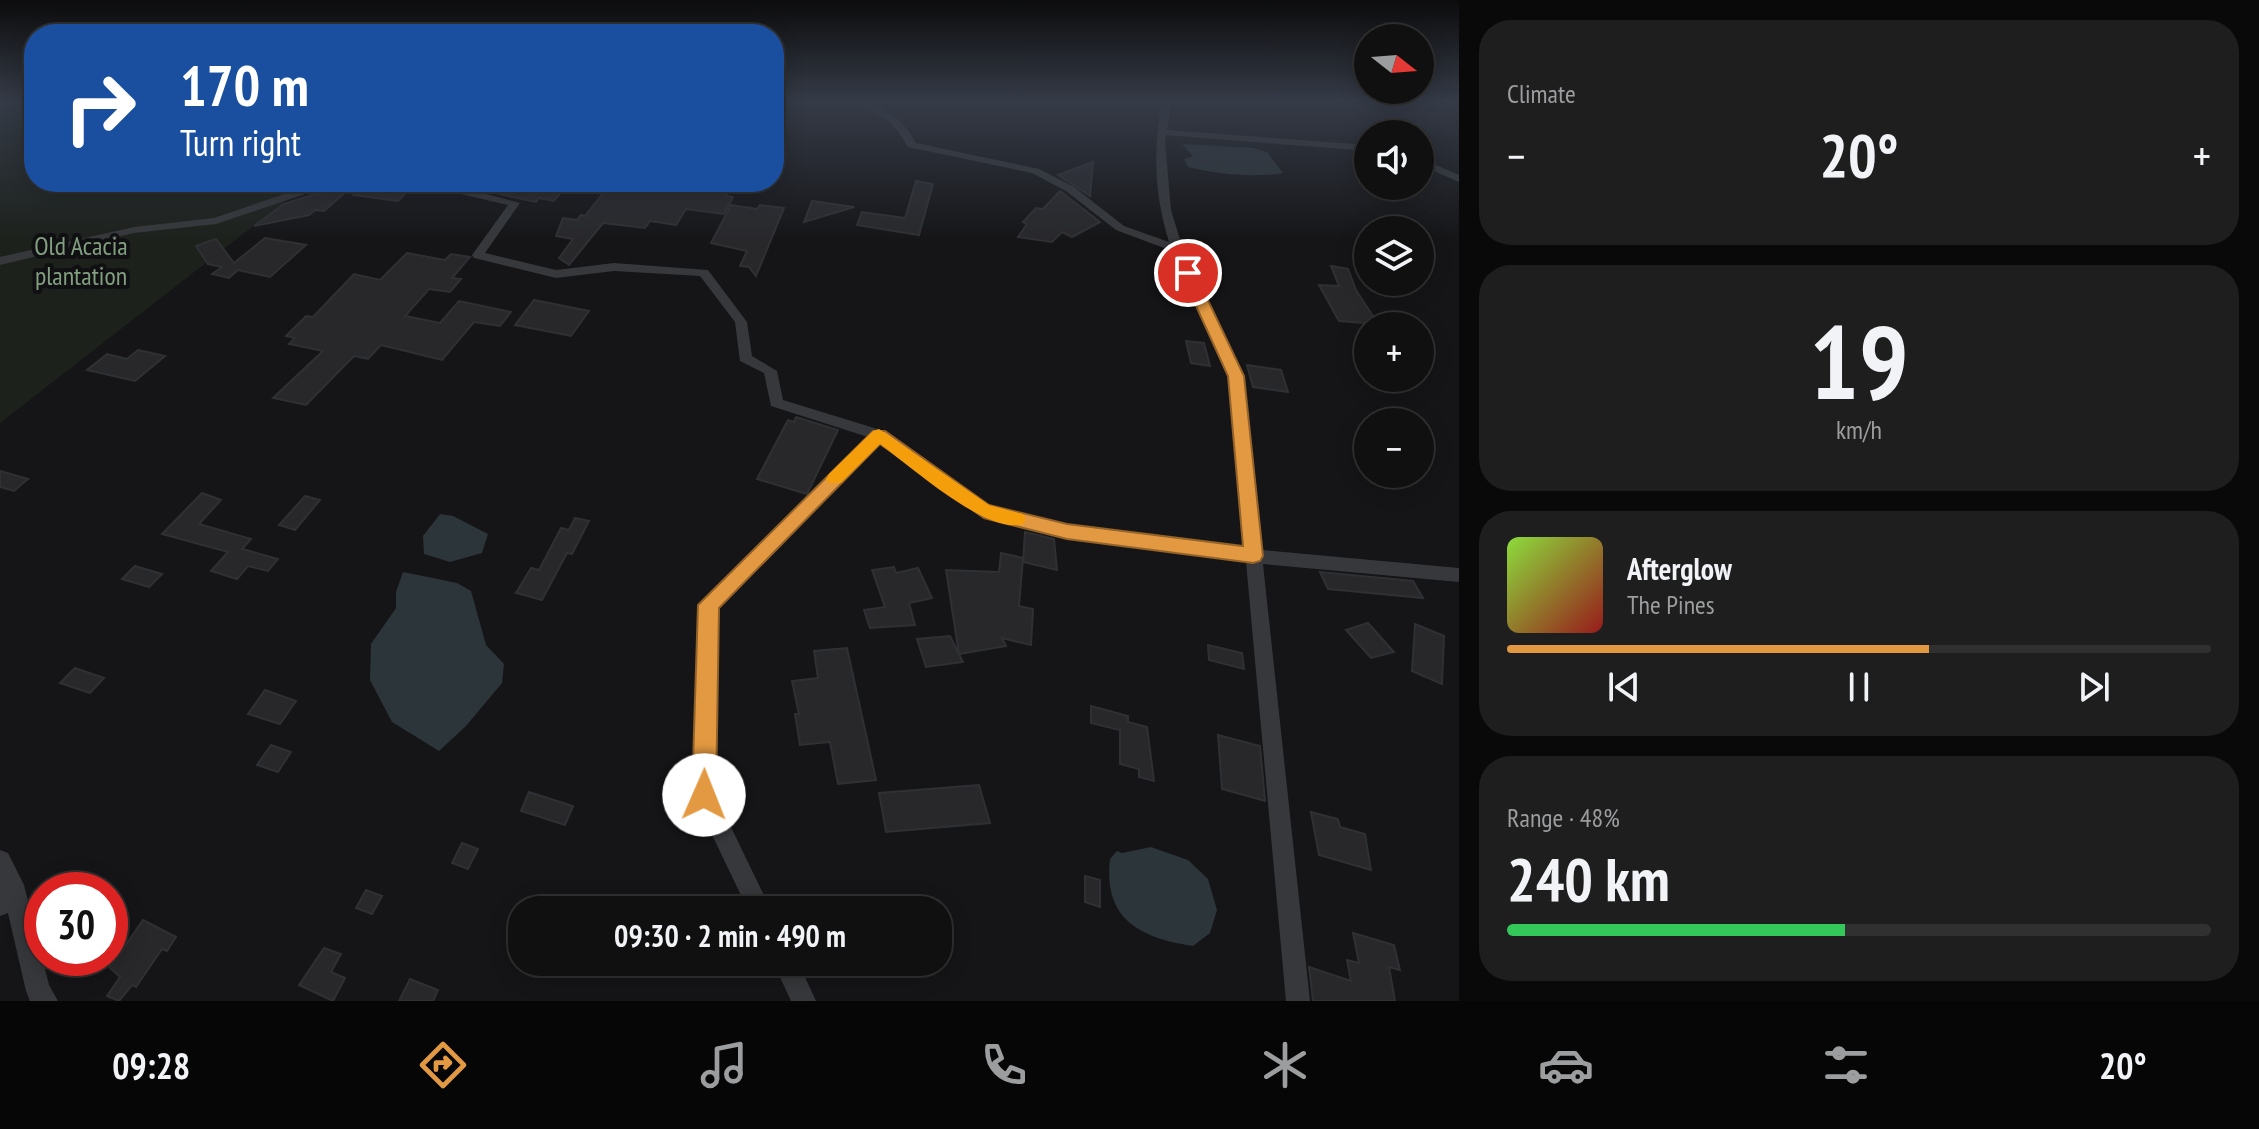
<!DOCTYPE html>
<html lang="en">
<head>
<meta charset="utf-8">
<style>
  :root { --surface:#101011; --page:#1e1e1f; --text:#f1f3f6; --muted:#9c9d9f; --line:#303031; --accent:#e39941 }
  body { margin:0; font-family:"PT Sans Narrow",sans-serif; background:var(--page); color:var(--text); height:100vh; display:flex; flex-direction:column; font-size:30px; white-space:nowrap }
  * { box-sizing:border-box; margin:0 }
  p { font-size:26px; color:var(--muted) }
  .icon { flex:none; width:44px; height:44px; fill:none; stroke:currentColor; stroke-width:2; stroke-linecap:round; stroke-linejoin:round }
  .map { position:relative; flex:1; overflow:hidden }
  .side { display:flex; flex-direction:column; gap:20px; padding:20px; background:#090909; width:800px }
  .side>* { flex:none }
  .top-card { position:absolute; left:24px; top:24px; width:760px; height:168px; border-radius:32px; box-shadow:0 4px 20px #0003,0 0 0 2px var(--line); background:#1a4fa0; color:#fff; overflow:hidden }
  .needle { width:52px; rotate:107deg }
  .fabs { position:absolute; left:1354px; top:24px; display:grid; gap:16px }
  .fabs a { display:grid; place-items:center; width:80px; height:80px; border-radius:50%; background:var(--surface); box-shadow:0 4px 20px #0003,0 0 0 2px var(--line); font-size:40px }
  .speed { position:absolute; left:24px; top:872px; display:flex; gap:16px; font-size:40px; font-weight:700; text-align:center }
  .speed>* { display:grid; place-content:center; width:104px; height:104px; border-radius:50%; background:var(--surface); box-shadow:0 4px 20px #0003,0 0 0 2px var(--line); line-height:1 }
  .speed .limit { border:12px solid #d22; background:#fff; color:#111 }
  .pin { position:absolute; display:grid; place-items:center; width:68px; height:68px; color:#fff; margin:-34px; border:4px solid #fff; border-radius:50%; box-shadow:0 2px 8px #0007 }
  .me { position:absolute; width:88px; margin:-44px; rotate:1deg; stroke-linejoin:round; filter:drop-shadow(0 0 6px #0008) }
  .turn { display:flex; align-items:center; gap:28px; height:168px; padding:0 24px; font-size:36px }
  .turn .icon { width:104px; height:104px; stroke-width:2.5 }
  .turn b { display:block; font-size:56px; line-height:68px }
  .big { font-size:60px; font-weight:700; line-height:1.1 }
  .side .tile { flex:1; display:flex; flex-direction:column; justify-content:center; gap:12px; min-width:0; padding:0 28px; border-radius:32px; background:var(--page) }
  .side .dial { align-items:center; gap:0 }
  .dial b { font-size:104px; line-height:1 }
  .song { display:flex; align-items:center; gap:24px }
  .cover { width:96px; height:96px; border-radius:12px; background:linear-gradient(135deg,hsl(90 70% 55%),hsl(0 70% 35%)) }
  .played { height:8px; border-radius:4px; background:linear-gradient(90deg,var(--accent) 60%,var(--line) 60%) }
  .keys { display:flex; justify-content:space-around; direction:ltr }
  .heat { display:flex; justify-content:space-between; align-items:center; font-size:44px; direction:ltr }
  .charge { height:12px; border-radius:6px; background:linear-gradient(90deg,#34c759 48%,var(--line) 0) }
  .trip { position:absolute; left:508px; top:896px; width:444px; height:80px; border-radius:32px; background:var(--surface); box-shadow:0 4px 20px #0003,0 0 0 2px var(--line); font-weight:700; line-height:80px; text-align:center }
  .dock { display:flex; height:128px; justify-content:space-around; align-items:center; background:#060607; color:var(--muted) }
  .dock .icon { width:56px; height:56px }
  .dock .active { color:var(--accent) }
  .dock b { font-size:36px; color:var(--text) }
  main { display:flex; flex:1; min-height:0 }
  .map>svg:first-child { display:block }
</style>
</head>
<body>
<main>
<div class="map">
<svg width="1459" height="1001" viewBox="0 0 1459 1001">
  <rect width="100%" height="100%" fill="#151517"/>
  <!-- green -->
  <path fill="#1c211c" d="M0,101H34V182H310L0,423Z"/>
  <!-- water -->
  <g fill="#2c3539">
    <path d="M1182,144L1253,148L1267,152L1283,173C1255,178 1216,174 1188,167L1184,159L1193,156Z"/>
    <path d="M440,514L453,516L488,534L482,553L450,562L424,554L423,536Z"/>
    <path d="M403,572L457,583L471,591L486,645L504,664L502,683L466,726L439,751L392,722L370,680L371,644L396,608V592Z"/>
    <path d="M1151,847L1188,860L1208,879L1217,910L1210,933L1193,946C1141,938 1103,920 1110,859L1117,851L1122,853Z"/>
  </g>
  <!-- building -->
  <g fill="#28282b" stroke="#2f3033" stroke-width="2">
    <path d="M1093,162L1090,196L1058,175Z"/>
    <path d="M916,181L933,184L919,235L857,225L862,212L905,218Z"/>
    <path d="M380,182H417L398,201L354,195Z"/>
    <path d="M499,182H569L554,201L539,198L536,202L490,192Z"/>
    <path d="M612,182L660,185L663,182H704L702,187L729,190L726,196L733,197L724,214L686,209L676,225L650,221L645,228L603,223L569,265L559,258L573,239L556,236L563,218L577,220L581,215L585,216Z"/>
    <path d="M344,190L347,191L324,211L315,210L309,215L254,226L284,204L312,195Z"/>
    <path d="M1060,191L1100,222L1072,237L1062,232L1052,242L1018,237L1027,224L1023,222L1036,208L1043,209Z"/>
    <path d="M812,201L854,207L804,222Z"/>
    <path d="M731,205L757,209L760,205L784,208L756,276L749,267L740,266L747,251L711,243Z"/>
    <path d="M265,238L306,245L270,277L238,270L229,278L212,274L222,267L208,264L196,246L216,239L234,263Z"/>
    <path d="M407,253L445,260L451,254L470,257L452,278L461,279L450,292L429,289L405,316L440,323L459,301L511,312L500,326L474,322L442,360L381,345L368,359L354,356L306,405L273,398L323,351L289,344L295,338L286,336L306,316L313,317L354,274L380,280Z"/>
    <path d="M1331,266L1348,269L1356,290L1378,324L1339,321L1319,285L1339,286Z"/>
    <path d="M534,300L589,311L571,336L515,325Z"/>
    <path d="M1186,341L1204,343L1210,366L1191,363Z"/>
    <path d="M138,350L165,356L135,381L87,370L107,354L127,359Z"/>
    <path d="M1247,365L1281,370L1288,392L1253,387Z"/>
    <path d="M796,417L838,430L807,494L757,479L788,420L794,422Z"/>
    <path d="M0,471L28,479L14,491L0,487Z"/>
    <path d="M202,493L221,500L199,524L251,539L242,549L278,559L268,571L248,566L237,579L211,571L228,552L162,534Z"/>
    <path d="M305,496L320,500L295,530L279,525Z"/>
    <path d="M575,518L589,521L572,554L567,553L542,600L516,593L531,568L539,570L561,528L569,530Z"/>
    <path d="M1025,532L1054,539L1057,570L1023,562Z"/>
    <path d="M1001,553L1023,558L1019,606L1033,609L1031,645L1002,638L1006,646L959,654L946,570L999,572Z"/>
    <path d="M135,566L162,574L149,587L122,579Z"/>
    <path d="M894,567L896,573L918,568L932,598L909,603L915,625L870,628L864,610L885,607L872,570Z"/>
    <path d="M1320,572L1413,581L1423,598L1328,589Z"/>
    <path d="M1368,623L1394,652L1371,658L1346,630Z"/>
    <path d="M1415,624L1444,636L1442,684L1412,671Z"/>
    <path d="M950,636L963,662L926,667L917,639Z"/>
    <path d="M1208,645L1242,653L1244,669L1209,660Z"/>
    <path d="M847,648L876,780L838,784L830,742L800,745L795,714H799L792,681L818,678L814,651Z"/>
    <path d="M75,668L104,678L90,693L60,683Z"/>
    <path d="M265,690L296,701L280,724L248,714Z"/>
    <path d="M1091,706L1128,716V722L1147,727L1154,781L1139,777V769L1120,764V730L1091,723Z"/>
    <path d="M1218,735L1260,746L1265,801L1222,789Z"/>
    <path d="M271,745L291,752L278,772L257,765Z"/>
    <path d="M979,785L990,823L886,832L879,793Z"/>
    <path d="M529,792L573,806L565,825L521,811Z"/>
    <path d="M1311,812L1338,819L1340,827L1365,834L1371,870L1319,855Z"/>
    <path d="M462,843L478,849L468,869L452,863Z"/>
    <path d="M1085,876L1100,880V907L1085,902Z"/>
    <path d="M366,890L382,896L372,914L356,908Z"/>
    <path d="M143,920L176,937L167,951L162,949L136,987L132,985L119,1001L107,996L120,977L110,968V948L120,953Z"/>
    <path d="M1353,933L1394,945L1400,970L1389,967L1395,1001H1313L1309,967L1351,981L1347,960L1359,963Z"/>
    <path d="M324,948L341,954L331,972L345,978L333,1001L299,985Z"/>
    <path d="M410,979L438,990L433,1001H399Z"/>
  </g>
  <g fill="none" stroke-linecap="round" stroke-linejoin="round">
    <!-- street -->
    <g fill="#36383b" fill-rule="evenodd">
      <path d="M846,101C878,101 901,115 916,143L1039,169L1074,187L1124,226L1169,242C1154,193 1153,151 1162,101H1172L1167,130L1368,145V151L1166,135L1165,141L1171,210L1183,249L1243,376L1262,550L1459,568V582L1263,564L1310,1001H1286L1246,562L1067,539L978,515L880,443L718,608L715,794L771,910H748L693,795L700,605L868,437L771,406L764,373L740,361L735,322L700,276L614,271L556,278L474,258L472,255L508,205L461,194L463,182H473L471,190L520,203L485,253L556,270L614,263L708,270L747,322L752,356L777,371L783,400L884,431L989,506L1067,525L1245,548L1229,376L1172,251L1116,230L1066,191L1032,173L908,147C888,111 879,118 846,101Z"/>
      <path d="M1420,158L1459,175V182L1420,165Z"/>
      <path d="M334,182H360L355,185L311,192L216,224L134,233L0,265V257L134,227L214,218L305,187Z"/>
      <path d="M0,850L8,853L24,885L49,985L58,1001H30L26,991L8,913L0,916Z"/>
      <path d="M773,962H798L816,1001H791Z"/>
    </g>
  </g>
  <!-- sky -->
  <linearGradient id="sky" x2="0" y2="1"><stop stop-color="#0c0c0d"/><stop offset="0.42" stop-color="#353b47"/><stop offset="1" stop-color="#353b47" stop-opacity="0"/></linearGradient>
  <rect width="1459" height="241" fill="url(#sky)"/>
  <!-- route -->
  <path fill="#e39941" stroke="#94632a" stroke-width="2" d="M1188,268L1195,273L1244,376L1263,556L1260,561L1253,563L1067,539L984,518L880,444L719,608L716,795L712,803L704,807L696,803L692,795L698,605L873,431H885L989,505L1067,524L1243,546L1228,376L1181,273Z"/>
  <!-- slow -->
  <path fill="#f59e0b" d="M879,429L989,505L1023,514L1026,519L1023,524C988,536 909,465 880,444L841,483H829L826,479L829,474L873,431Z"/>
  <g text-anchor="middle" stroke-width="8" stroke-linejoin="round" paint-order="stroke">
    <!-- far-park labels -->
    <g font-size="26" fill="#829f80" stroke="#101012">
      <text x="81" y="255">Old Acacia<tspan x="81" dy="30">plantation</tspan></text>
    </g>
  </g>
</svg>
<div class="fabs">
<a><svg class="needle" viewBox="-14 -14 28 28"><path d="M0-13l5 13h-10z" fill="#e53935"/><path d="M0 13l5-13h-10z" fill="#9c9d9f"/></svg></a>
<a><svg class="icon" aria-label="sound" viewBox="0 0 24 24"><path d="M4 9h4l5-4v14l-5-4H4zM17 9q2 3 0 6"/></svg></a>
<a><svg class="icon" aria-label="layers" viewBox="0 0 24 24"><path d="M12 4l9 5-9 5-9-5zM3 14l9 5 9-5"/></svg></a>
<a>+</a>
<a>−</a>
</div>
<div class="speed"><div class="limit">30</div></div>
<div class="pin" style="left:1188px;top:273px;background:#d93025"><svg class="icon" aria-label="arrive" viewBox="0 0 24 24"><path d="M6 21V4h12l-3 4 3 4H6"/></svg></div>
<svg class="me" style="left:704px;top:795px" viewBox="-20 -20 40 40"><circle r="19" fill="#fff"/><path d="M0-13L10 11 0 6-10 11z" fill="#e39941"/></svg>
<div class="trip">09:30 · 2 min · 490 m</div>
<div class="top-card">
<div class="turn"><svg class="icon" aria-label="right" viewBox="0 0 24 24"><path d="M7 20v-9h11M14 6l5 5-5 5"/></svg><div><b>170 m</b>Turn right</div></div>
</div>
</div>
<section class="side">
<div class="tile"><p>Climate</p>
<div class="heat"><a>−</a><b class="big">20°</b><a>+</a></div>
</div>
<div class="tile dial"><b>19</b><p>km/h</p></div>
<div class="tile">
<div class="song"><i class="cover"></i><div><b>Afterglow</b><p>The Pines</p></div></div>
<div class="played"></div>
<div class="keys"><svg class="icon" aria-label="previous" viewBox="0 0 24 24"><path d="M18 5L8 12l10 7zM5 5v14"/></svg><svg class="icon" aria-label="pause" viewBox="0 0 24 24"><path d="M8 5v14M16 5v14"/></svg><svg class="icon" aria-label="next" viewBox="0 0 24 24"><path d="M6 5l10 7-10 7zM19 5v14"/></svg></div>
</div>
<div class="tile"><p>Range · 48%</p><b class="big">240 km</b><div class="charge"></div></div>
</section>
</main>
<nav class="dock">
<b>09:28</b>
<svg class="icon active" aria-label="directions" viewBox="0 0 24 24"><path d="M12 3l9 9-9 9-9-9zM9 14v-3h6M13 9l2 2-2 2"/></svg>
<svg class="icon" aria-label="music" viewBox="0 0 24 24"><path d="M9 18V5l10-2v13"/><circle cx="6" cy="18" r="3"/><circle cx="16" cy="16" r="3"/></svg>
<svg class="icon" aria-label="phone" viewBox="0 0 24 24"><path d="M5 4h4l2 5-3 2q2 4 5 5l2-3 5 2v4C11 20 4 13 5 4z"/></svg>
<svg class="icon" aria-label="climate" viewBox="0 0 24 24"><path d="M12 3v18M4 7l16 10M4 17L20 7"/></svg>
<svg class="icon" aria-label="car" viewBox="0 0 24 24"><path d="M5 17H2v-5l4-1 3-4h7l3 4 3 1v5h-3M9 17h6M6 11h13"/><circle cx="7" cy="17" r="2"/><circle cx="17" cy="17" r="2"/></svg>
<svg class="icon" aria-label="filters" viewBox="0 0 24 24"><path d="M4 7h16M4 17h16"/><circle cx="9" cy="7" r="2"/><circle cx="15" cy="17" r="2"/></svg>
<b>20°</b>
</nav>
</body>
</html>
